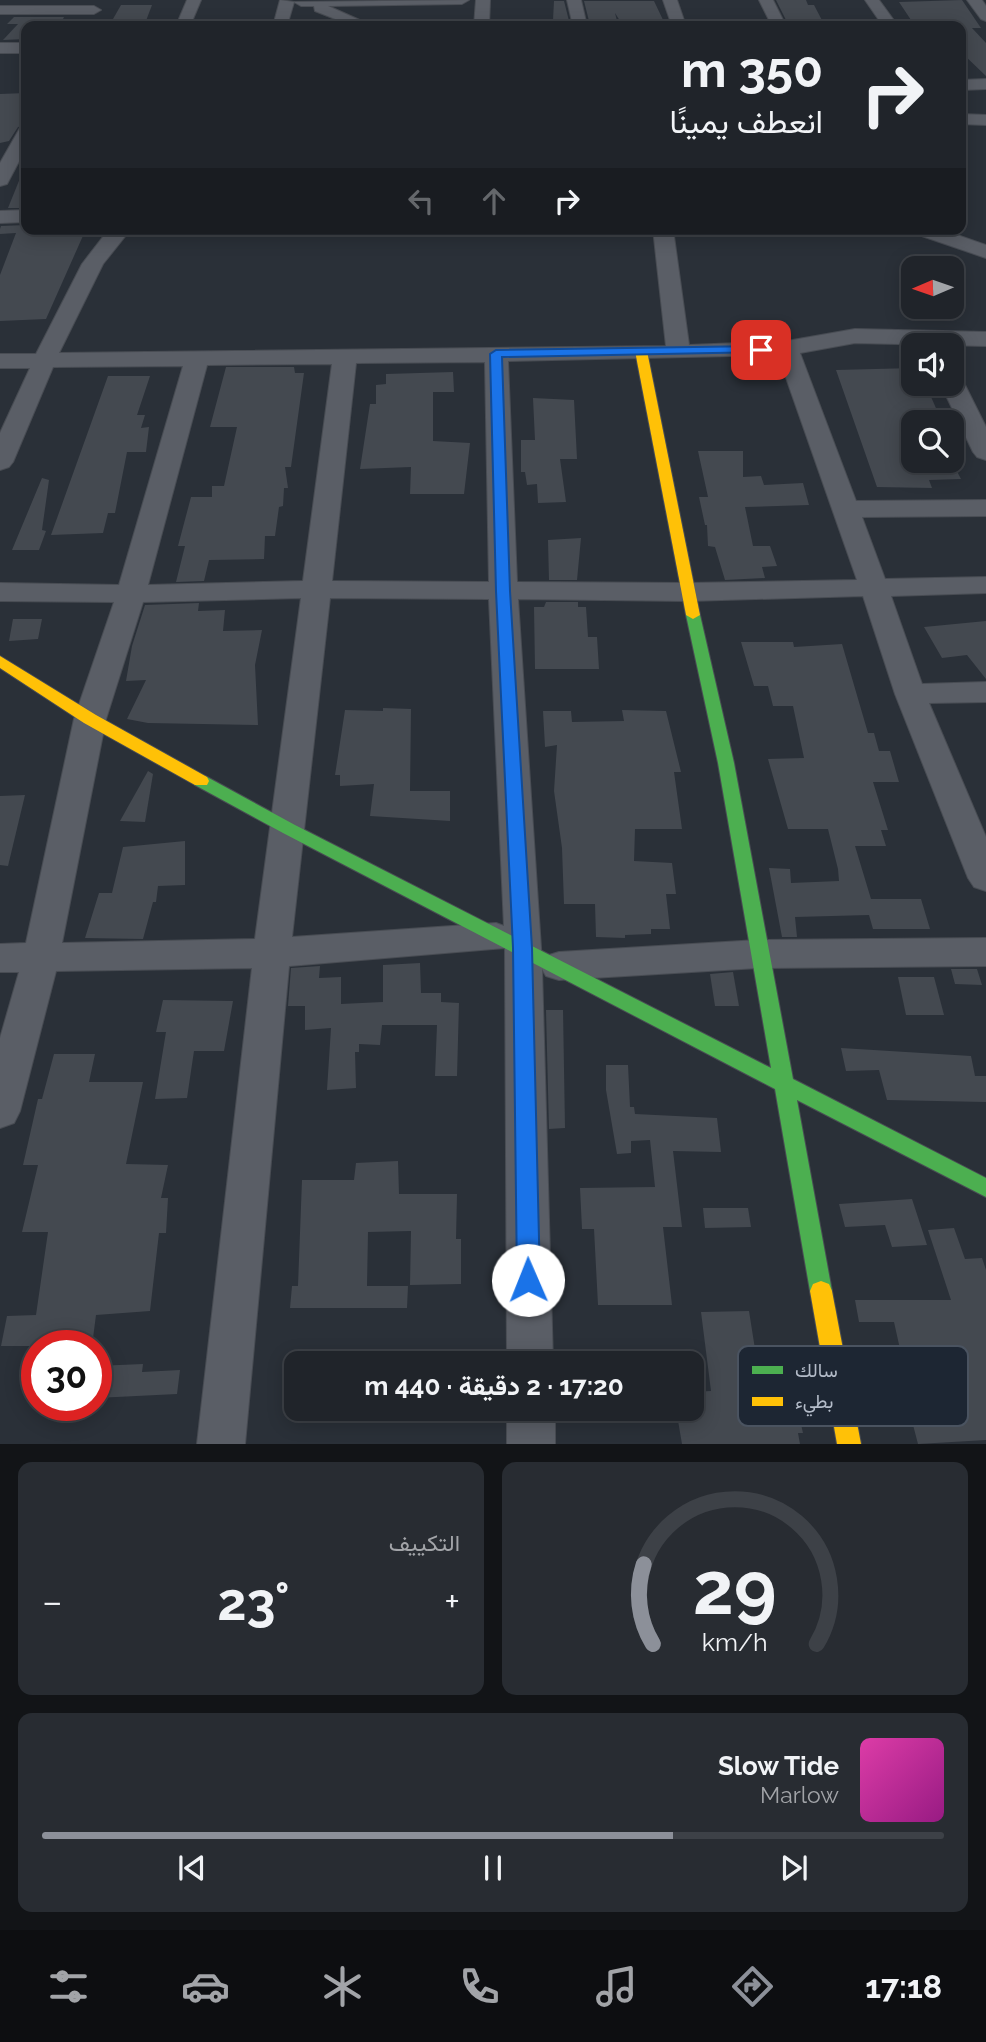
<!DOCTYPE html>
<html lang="ar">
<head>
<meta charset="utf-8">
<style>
  :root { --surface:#20242a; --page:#282c32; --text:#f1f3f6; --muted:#a2a4a8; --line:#3d4147; --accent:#8c9099 }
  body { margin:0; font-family:Raleway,Vazirmatn,sans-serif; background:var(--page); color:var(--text); direction:rtl; height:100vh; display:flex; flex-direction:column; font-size:26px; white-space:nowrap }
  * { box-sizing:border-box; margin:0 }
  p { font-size:23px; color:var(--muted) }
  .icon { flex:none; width:38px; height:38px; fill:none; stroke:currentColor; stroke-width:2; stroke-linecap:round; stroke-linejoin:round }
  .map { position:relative; height:1444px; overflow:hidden; direction:ltr }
  .panel { display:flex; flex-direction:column; gap:18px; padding:18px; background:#121417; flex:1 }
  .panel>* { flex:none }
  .hud { position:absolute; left:21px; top:21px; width:945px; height:214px; border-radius:14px; box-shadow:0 4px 18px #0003,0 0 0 2px var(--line); direction:rtl; background:#20242a; color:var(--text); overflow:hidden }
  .needle { width:46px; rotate:268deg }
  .buttons { position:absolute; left:901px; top:256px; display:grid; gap:14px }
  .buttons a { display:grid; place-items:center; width:63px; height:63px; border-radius:14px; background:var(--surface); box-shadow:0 4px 18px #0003,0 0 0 2px var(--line); font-size:35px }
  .speed { position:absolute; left:21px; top:1330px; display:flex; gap:14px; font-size:35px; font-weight:700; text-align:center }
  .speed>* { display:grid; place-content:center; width:91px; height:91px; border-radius:50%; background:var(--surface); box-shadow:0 4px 18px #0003,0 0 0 2px var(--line); line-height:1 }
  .speed .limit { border:10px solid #d22; background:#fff; color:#111 }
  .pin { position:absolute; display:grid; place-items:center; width:60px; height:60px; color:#fff; margin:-30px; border-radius:14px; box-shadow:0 4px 10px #0006 }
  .me { position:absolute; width:77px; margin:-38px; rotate:359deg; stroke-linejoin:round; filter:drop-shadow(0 0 5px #0008) }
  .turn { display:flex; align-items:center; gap:24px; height:147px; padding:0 28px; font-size:32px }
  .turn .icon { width:91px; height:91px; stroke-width:2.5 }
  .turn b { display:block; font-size:49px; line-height:60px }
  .lanes { display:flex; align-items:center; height:66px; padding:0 28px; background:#0003; justify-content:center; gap:35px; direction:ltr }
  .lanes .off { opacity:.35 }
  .big { font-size:52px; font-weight:700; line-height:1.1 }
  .panel .widget { flex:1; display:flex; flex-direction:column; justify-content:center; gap:10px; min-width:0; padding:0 24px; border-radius:14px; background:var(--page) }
  .panel .dial { align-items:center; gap:0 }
  .dial svg { height:182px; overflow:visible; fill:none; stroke:var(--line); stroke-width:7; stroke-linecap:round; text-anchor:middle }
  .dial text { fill:var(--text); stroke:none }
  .song { display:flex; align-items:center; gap:21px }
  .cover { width:84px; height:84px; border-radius:10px; background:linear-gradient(135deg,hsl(320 70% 55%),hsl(310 70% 35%)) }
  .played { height:7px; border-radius:4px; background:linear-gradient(90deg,var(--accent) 70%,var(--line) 70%) }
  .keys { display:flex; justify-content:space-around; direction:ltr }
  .heat { display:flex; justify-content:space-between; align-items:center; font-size:38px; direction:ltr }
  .panel .tiles { flex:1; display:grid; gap:18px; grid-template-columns:1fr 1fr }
  .widget:last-child { grid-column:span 2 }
  .trip { position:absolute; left:284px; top:1351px; width:420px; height:70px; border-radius:14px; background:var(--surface); box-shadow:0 4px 18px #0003,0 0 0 2px var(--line); font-weight:700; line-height:70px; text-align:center; direction:rtl }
  .tabs { display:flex; height:112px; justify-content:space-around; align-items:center; background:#0d0e11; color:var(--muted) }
  .tabs .icon { width:49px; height:49px }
  .tabs .selected { color:var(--accent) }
  .tabs b { font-size:32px; color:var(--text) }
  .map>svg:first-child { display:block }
</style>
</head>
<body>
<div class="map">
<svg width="986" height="1444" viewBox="0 0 986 1444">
  <rect width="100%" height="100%" fill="#2a3038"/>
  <!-- building -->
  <g fill="#444950">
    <path d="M776,0H806L808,5H814L825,26H789Z"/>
    <path d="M962,0L981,28H972L986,43V76L961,52V26H915L899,2Z"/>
    <path d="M554,1H564L569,21L553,20Z"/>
    <path d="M584,1H654L664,22L622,24L615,13L617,21H589Z"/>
    <path d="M121,5H152L144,26H109Z"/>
    <path d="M14,17H64L60,25L26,26V39L3,40L18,24H7Z"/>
    <path d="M26,93L22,109L26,105V125L18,127L9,141L0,143V94Z"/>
    <path d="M25,166L26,208H8Z"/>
    <path d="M26,225V229H86L46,319L0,321V275L16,233L0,234V229L1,226Z"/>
    <path d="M226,367H294L295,373H304L291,467H285L288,488H284L283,506L279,507L275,536H265L264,559L209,560L204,581L176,582L185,546H178L191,497H212V486H224L237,427H210Z"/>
    <path d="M914,368V383H925L942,422H914V460H951L961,479L929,480L932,488L877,487L836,370Z"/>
    <path d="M453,372L454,392H433V441L470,443L464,494H410L411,467L360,469L370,404H376V385L386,384V374Z"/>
    <path d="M108,376H150L137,415H145L141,428L149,427L146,452H127L115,513H108L103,533L51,535Z"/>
    <path d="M533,398L574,400L577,459H560L566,502L538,503L537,484L527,485L525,472H521V440H535Z"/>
    <path d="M698,451H743V477L761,476L764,485L803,483L809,505L745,507L753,546H770L777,566L762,567L765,578L725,580L715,547L708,546L707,525H705L699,497H708Z"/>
    <path d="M42,478L49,480L42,530L46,531L39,550H12Z"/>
    <path d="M581,538L577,580H549L548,540Z"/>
    <path d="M546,602H578V607H586L588,637H597L599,669H535L534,607H544Z"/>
    <path d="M199,603L198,611L225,610L223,631L262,630L255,665L258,725L148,723L127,719L146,680L126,681L132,646L145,605Z"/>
    <path d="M13,619H42L38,639L9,641Z"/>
    <path d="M986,621V679L967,655L942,658L924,627Z"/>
    <path d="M741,642H793L794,647L842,644L868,733H874L879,751H890L899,782H873L888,830H881L886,846H855L871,899H921L930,929H873L869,915L795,917L797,937H782L769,868L790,869L791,883L839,881L838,869L828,829H788L768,759L804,758L793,706H773L768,686H754Z"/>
    <path d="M383,708L411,709L410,791H450V821L370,816L374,784L340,786V775H335L345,710L383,711Z"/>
    <path d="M622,710L666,711L681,772H674L682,829H635L634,861L672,863L676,894H666L670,929H651V934L625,935V938L596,937L595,904H564L562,848L554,791L557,745L545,747L543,711H571L572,722L624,721Z"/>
    <path d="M148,771L153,774L145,822L120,821Z"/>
    <path d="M25,795L8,866L0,865V796Z"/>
    <path d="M185,841V885L158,886L156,902H153L143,939L85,938L99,893H112L123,847Z"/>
    <path d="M420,963L421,993H441V1002L459,1003L457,1076H435L437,1025H382L380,1045L359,1044V1052H355L356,1088L327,1090L331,1028L305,1030V1006H288L291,968L320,966L319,978L341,977V1004L383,1002V965Z"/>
    <path d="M951,969H977L982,985L955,984Z"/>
    <path d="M733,972L739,1006H715L710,974Z"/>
    <path d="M898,977H934L944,1015H906Z"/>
    <path d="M163,1000L233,1001L224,1051H194L187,1098L155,1099L166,1032H156Z"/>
    <path d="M546,1010H563L565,1128L549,1129Z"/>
    <path d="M841,1048L971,1056L975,1076H986V1102L887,1100L879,1070L846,1071Z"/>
    <path d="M54,1054H95L89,1082H143L126,1164L168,1165L161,1198H168L166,1233H159L150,1311L96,1315L92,1346H1L7,1316L36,1315L48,1232H22L38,1165H23L38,1099H42Z"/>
    <path d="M606,1065H628L630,1107H634L635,1114L717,1118L721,1152L673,1151L682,1227H663L672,1305H598L594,1229H582L580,1188L655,1187L650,1140L631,1141V1153L617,1154L606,1090Z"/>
    <path d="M398,1161L399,1194H457L456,1239H461V1284L410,1285L411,1231L368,1232L367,1286H408L407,1308H290L292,1286H298L302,1180H354L356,1163Z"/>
    <path d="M912,1199L927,1245L892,1247L885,1225L845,1227L839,1204Z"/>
    <path d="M703,1208H748L751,1227L705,1228Z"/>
    <path d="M954,1228L965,1259L982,1258L986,1270V1440L918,1444L912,1421L887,1423L880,1396L910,1394L894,1322H859L855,1300H951L928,1230Z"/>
    <path d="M749,1311L761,1387L792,1385L803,1433H798L800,1444H682L676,1409H691V1392L711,1391L701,1312Z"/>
    <path d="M143,1364L142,1372L180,1370L177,1394L96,1398V1366Z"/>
  </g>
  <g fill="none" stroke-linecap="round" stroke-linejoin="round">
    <!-- street casing -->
    <g stroke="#484c53" stroke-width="2">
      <g id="street">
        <path d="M187,0H201L190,26H176Z"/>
        <path d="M280,0L294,2L469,0L462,4L328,6L373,26H353L315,11L314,6H301L294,2L287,26H273Z"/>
        <path d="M476,0H490L489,26H474Z"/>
        <path d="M567,0H581L587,26H573Z"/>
        <path d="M663,0H677L686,26H672Z"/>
        <path d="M759,0H773L786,26H772Z"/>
        <path d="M865,0H879L898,26H883Z"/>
        <path d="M967,0H982L986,6V21L981,19Z"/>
        <path d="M0,6H94L101,10L94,14H0Z"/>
        <rect x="0" y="43" width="26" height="10"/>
        <path d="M986,79V89L961,90V80Z"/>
        <path d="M961,114L986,115V125L961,124Z"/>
        <path d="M26,127V148L7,184L0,186V163L20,128Z"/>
        <path d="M26,210V222L0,223V211Z"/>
        <path d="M109,229H131L103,264L59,353L666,346L653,229H673L689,345L787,341L855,329L986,332V346L855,343L800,353L856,501L986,500V516L862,517L885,579L986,577V593L891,596L922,684L986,682V702L929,703L986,837V891L974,887L968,878L895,694L863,596L688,601L518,599L542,963L546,956L559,952L758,940L986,938V966L758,968L559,980L546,976L542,969L553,1363H507L505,948L289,966L245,1444H197L252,968L56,971L20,1111L14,1123L0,1128V1038L19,972H0V944L26,943L74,719L114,602L0,601V583L119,585L183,366L53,367L13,462L9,467L0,470V433L30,368H0V354H36L82,264ZM778,355L857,580L688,583L517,582L508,361ZM485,362L489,582L332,581L356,363ZM332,364L303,581L148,585L207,365ZM301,598L255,939L62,943L106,719L143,602ZM330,598L489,599L504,926L496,923L292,937Z"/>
        <path d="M910,229H940L986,245V258L913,233Z"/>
        <path d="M952,376L960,378L964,383L986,427V460L977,457L973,452L940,383H952Z"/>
        <rect x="507" y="1409" width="48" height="35"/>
      </g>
    </g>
    <!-- fast casing -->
    <g stroke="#484c53" stroke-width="2">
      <path id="fast" d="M693,611L700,615L734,763L793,1079L986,1178V1197L797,1100L832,1291L829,1298L821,1301L813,1298L810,1291L775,1089L283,833L195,785L193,781L201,775L207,777L295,825L771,1068L718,763L686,615Z"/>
    </g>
    <!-- slow casing -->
    <g stroke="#484c53" stroke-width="2">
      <g id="slow">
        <path d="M641,348L647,351L700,615L693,619L686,615L635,351Z"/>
        <path d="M0,656L96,715L207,777L209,781L207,785H195L84,723L0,668Z"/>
        <path d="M821,1281L829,1284L832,1291L861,1444H837L810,1291L813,1284Z"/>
      </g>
    </g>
    <!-- street -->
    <use href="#street" fill="#5a5e66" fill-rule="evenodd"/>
    <!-- fast -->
    <use href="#fast" fill="#4caf50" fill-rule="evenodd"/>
    <!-- slow -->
    <use href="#slow" fill="#ffc107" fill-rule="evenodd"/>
  </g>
  <!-- route -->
  <path fill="#1a73e8" stroke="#114b97" stroke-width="2" d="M761,346L765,347V352L502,357L510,591L532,948L540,1280L536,1288L528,1291L521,1288L517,1280L513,948L496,591L490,354L496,350Z"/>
  <!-- legend -->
  <rect x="738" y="1346" width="230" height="80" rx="10" fill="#1d2633" stroke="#4a5360" stroke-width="2"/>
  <rect x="752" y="1366" width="31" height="8" fill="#4caf50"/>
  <rect x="752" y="1397" width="31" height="9" fill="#ffc107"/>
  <g font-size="19" fill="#b4bcc9">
    <text x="795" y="1377">سالك</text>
    <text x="795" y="1408">بطيء</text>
  </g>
</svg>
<div class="buttons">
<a><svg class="needle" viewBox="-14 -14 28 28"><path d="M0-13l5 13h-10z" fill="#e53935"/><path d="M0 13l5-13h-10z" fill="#a2a4a8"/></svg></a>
<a><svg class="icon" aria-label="sound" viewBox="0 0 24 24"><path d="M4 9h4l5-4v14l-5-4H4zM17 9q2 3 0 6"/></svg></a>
<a><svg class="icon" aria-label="search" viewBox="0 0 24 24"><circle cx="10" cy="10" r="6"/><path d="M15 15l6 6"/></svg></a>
</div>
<div class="speed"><div class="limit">30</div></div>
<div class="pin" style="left:761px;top:350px;background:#d93025"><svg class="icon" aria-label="arrive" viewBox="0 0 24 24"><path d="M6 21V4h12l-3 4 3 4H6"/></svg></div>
<svg class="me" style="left:528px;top:1280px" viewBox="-20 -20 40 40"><circle r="19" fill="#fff"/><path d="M0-13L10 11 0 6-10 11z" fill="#1a73e8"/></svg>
<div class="trip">17:20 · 2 دقيقة · 440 m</div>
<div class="hud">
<div class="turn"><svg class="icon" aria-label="right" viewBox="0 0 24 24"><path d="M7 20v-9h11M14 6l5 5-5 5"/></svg><div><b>350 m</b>انعطف يمينًا</div></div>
<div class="lanes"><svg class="icon off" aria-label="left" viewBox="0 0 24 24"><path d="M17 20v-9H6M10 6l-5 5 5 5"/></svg><svg class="icon off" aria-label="ahead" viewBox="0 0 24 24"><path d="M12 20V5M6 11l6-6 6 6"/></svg><svg class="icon" aria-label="right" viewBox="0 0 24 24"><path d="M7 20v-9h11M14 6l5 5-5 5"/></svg></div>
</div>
</div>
<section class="panel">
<div class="tiles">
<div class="widget dial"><svg viewBox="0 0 100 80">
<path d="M14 69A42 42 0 1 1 86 69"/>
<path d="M14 69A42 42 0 0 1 10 34" stroke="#8c9099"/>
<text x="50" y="56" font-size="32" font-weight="700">29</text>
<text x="50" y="72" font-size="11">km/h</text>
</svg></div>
<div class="widget"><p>التكييف</p>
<div class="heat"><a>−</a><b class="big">23°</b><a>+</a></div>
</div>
<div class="widget">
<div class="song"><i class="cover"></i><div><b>Slow Tide</b><p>Marlow</p></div></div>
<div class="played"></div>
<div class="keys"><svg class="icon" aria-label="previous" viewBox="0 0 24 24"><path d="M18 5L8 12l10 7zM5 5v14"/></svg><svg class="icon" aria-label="pause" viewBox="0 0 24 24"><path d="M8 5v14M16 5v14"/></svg><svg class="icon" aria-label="next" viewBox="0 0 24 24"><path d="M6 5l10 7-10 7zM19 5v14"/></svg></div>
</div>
</div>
</section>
<nav class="tabs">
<b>17:18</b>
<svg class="icon selected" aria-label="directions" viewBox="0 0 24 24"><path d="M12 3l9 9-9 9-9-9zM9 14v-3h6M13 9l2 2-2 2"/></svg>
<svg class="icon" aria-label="music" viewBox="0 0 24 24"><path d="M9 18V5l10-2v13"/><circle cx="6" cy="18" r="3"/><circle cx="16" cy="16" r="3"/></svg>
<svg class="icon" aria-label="phone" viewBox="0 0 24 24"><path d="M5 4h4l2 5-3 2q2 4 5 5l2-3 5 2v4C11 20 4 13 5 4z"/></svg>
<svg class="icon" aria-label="climate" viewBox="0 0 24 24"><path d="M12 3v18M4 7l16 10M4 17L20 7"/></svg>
<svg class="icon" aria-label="car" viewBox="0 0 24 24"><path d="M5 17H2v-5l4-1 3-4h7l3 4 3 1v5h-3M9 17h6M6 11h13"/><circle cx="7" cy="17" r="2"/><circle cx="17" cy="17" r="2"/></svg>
<svg class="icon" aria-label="filters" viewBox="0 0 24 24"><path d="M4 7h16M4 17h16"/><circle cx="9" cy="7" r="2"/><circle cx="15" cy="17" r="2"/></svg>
</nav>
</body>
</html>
